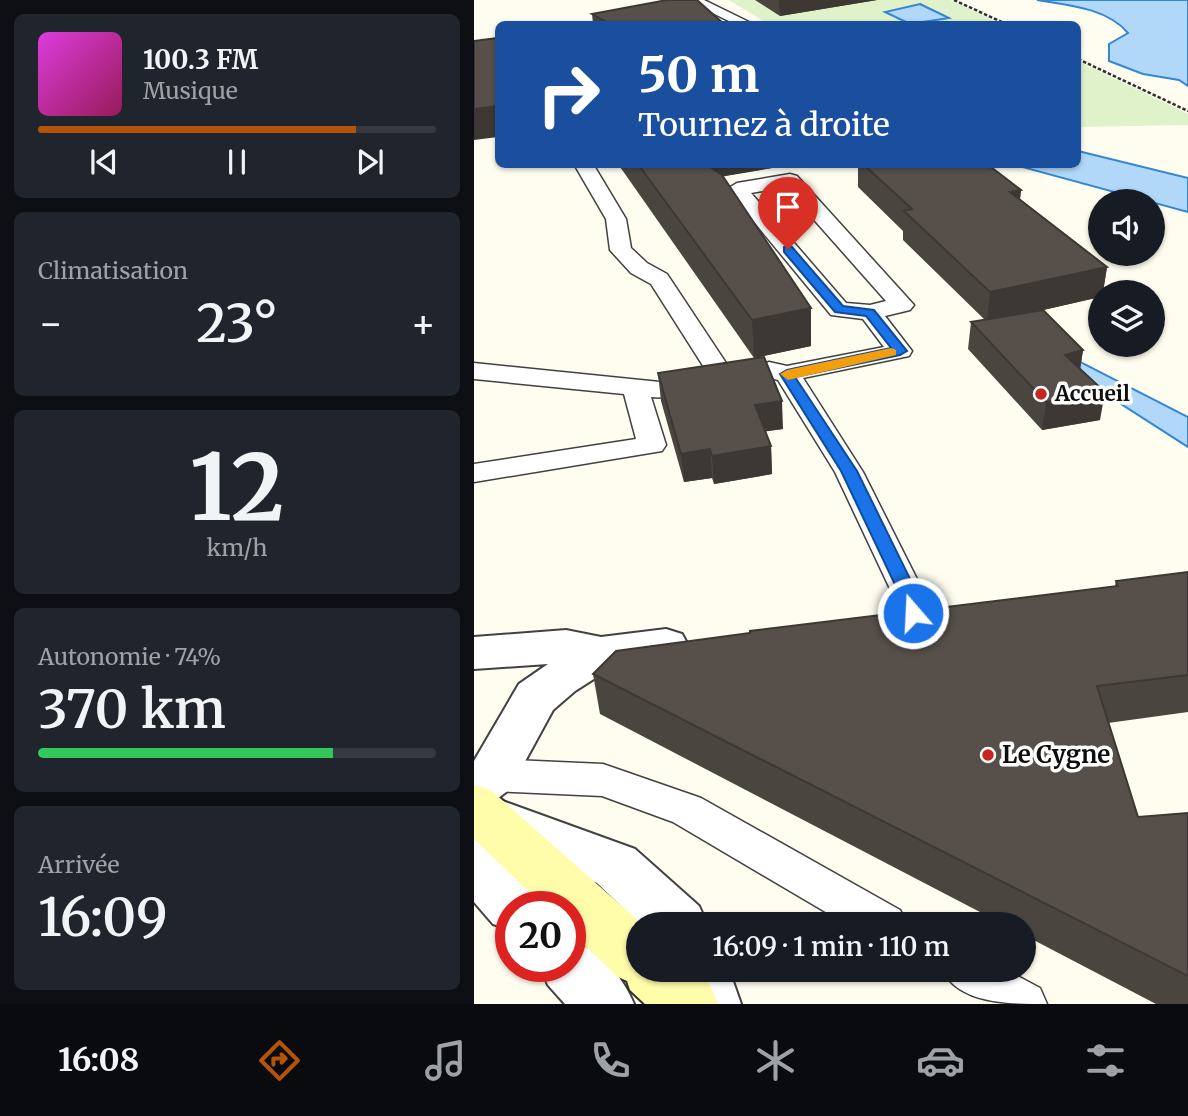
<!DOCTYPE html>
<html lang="fr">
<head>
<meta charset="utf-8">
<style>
  :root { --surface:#171b24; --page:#20242c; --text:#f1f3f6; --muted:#9ea1a6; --line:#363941; --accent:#b45309 }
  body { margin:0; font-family:Merriweather,serif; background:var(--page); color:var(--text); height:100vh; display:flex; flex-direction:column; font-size:26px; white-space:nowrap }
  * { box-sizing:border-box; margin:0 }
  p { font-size:23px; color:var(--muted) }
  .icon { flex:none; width:38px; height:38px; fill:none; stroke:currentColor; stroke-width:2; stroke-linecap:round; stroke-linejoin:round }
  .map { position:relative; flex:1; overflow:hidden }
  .details { display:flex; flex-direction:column; gap:14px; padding:14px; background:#0d0f14; width:474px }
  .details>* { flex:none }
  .banner { position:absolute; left:21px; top:21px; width:586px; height:147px; border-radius:10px; box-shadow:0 2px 5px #0004; background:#1a4fa0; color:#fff; overflow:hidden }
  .controls { position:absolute; left:614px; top:189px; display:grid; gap:14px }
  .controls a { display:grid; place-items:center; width:77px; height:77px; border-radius:50%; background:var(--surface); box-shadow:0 2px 5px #0004; font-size:35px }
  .speed { position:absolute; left:21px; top:891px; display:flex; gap:14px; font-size:35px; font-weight:700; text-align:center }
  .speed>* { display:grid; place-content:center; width:91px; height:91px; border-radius:50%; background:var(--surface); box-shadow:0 2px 5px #0004; line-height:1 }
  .speed .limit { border:10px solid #d22; background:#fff; color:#111 }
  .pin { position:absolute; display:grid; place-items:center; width:60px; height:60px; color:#fff; margin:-72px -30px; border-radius:50% 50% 50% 0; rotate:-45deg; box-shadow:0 0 7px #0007 }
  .pin .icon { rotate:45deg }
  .me { position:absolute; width:77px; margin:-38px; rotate:341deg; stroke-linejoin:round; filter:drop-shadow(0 0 5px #0008) }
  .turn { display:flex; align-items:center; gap:24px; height:147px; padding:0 28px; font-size:32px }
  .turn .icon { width:91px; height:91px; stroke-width:2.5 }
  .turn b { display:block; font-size:49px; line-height:60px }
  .big { font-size:52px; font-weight:600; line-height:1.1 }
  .details .card { flex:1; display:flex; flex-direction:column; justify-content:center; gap:10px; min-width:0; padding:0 24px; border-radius:10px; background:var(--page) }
  .details .dial { align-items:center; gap:0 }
  .dial b { font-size:91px; line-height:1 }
  .song { display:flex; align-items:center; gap:21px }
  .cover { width:84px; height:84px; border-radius:10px; background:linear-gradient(135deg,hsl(300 70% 55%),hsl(330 70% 35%)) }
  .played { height:7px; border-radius:4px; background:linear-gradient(90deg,var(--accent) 80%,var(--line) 80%) }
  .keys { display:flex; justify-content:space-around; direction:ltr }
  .heat { display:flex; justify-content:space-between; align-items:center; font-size:38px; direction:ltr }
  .charge { height:10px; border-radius:5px; background:linear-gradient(90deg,#34c759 74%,var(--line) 0) }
  .trip { position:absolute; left:152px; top:912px; width:410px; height:70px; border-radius:35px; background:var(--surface); box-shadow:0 2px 5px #0004; font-weight:600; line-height:70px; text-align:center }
  .dock { display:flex; height:112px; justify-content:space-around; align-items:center; background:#090b0e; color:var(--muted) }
  .dock .icon { width:49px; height:49px }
  .dock .active { color:var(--accent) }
  .dock b { font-size:32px; color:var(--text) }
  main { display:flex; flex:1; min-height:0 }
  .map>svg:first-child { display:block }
</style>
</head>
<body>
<main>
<section class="details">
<div class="card">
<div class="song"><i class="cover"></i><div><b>100.3 FM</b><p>Musique</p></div></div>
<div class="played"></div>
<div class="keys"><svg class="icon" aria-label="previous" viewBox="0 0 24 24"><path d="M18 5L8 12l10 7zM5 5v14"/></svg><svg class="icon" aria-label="pause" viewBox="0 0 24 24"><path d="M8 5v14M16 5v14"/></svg><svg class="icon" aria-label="next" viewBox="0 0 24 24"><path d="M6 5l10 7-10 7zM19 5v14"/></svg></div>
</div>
<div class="card"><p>Climatisation</p>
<div class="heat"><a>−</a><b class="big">23°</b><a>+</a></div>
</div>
<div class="card dial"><b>12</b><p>km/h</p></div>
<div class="card"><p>Autonomie · 74%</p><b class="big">370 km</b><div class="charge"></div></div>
<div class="card"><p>Arrivée</p><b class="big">16:09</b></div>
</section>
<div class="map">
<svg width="714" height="1004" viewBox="0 0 714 1004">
  <rect width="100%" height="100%" fill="#fffdef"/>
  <!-- pitch -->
  <g fill="#e0f2c9">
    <path d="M255,0H476L527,24H294Z"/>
    <path d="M604,61L714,114V125L604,127Z"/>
  </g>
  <!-- water -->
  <g fill="#b1d8f9" stroke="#3586d3" stroke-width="2">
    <path d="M563,0H714V86L705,80L669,74L635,61V44L654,33C633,8 594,5 563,0Z"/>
    <path d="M446,4L475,18L436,24L411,12Z"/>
    <path d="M604,151L714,178V212L541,165L604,164Z"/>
    <path d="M586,349L610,364L714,417V447L605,377Z"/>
  </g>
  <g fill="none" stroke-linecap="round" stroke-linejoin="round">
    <!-- lane casing -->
    <g stroke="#414141" stroke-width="3">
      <g id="lane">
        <path d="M212,0H230L279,24H261Z"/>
        <path d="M100,164H119L152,219L157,248L173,263L193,274L262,378L258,383L249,386L240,383L177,284L157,273L136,250L132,219Z"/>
        <path d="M316,174L323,176L440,305L436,310L411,316L438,351L435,356L329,378L389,472L450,593L456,613L451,621L439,625L427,621L418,593L361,472L304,380L286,375L282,370L286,365L295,362L313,366L410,347L389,319L357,315L253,189L263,183ZM311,187L412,301L396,305L372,303L277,193Z"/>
        <path d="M0,363L186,382L225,375L234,378L238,383L234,388C216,393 195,399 177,397L192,445L188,451L0,482V464L162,439L150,394L0,379Z"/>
        <path d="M18,759L129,764L227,798L426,910L433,924H372L199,822L128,796L18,791L4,786L0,772L4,764Z"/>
        <path d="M468,970H532L566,988L573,1004C534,1004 486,1004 468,970Z"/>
      </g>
    </g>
    <!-- street casing -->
    <g stroke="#414141" stroke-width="4">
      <g id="street">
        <path d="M192,629L208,634L214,645L208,656L192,661L137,668L101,691L79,710L36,789L23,799L161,849L225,906L233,924H166L123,883L40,850L42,870L59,888L67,906H37V930L19,924L0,902V761L45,684L74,664L0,669V637L92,630L127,637Z"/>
        <path d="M96,939C126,951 148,975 160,1004H91L74,985L66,966H96Z"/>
        <path d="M197,970H255L267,1004H207Z"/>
      </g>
    </g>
    <!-- secondary casing -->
    <g stroke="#303030" stroke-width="4">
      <path id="secondary" d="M0,785L18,791L168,924H164V970H219L235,983L244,1004H171L156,990L153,981L144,977L96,932V906H70L0,839Z"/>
    </g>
    <!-- path -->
    <g stroke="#303030" stroke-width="2.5" stroke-dasharray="3.5 2" stroke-linecap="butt">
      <path d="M480,0L532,24"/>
      <path d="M604,59L714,111"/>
    </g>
    <!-- lane -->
    <use href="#lane" fill="#fff" fill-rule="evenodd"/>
    <!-- street -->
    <use href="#street" fill="#fff" fill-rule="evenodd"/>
    <!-- secondary -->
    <use href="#secondary" fill="#fffdaa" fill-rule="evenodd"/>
  </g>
  <!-- wall -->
  <g fill="#4b4540">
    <path d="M281,0H403L306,16Z"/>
    <path d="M118,14L250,24H119Z"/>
    <path d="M144,164H322L249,176L337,346L280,358Z"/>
    <path d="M384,164H513L547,190L546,199L633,267L629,292H626V297L569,310L609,350L606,369L626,420L568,430L494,349L497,322L511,320L429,240V231L384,187Z"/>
    <path d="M184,373L309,429L291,431L297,446L298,474L240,484L238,478L210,482L187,401Z"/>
    <path d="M714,572V712L634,723L664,817L714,813V1004H682L550,935V924H529L126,714L119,674L641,586L642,581Z"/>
  </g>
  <!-- shaded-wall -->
  <g fill="#3d3834">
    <path d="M305,0H403L306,16Z"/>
    <path d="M24,106V137L0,140V109Z"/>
    <path d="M210,164H322L211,183Z"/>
    <path d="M547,190L544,218L536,192Z"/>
    <path d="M633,267L629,292H626V297L513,323L516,292Z"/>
    <path d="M337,308V346L280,358L278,320Z"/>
    <path d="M609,350L605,377L591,355Z"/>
    <path d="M631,392L626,420L568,430L572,402Z"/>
    <path d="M308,401L309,429L282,433L281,405Z"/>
    <path d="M297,446L298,474L240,484L238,456Z"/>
    <path d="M236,449L238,478L210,482L207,454Z"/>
  </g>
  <!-- building -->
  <g fill="#57504a" stroke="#3d3834" stroke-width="2">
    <path d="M193,0H223L250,24H136L118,14Z"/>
    <path d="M24,38V106L0,109V41Z"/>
    <path d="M164,164H231L248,175L337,308L278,320Z"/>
    <path d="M389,164H513L547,190L536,192L633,267L516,292L430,211L438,209Z"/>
    <path d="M569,310L609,350L591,355L631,392L572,402L497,322Z"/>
    <path d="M290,357L308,401L281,405L297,446L238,456L236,449L207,454L184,373Z"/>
    <path d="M714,572V675L623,686L664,817L714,813V976L119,674L142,651L276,633V631L644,586L642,581Z"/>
  </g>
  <!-- route -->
  <path fill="#1a73e8" stroke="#114b97" stroke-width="2" d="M314,246L318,247L369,306L400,310L433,351L426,355L321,377L383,471L443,593L448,613L445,618H432L425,593L367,471L306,374L313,370L417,348L392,316L361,312L310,252V247Z"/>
  <!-- slow -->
  <path fill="#f59e0b" d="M417,348L422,350V355L314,380L306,374L313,370Z"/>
  <!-- markers -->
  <g fill="#c5261f" stroke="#fff" stroke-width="2.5">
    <circle cx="567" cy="394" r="7"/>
    <circle cx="514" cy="755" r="7"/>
  </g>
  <g text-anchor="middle" stroke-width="7" stroke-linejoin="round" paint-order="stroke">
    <!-- poi labels -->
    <g font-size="21" font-weight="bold" fill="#0e0e0e" stroke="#fff" text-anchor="start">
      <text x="581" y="401">Accueil</text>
    </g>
    <!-- near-poi labels -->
    <g font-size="24" font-weight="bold" fill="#0e0e0e" stroke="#fff" text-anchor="start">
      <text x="528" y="763">Le Cygne</text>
    </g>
  </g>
</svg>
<div class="controls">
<a><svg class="icon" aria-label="sound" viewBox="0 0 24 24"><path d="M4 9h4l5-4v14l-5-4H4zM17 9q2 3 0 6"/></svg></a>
<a><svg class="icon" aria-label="layers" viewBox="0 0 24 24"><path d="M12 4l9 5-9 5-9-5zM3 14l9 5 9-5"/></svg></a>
</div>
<div class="speed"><div class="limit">20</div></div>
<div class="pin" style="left:314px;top:249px;background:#d93025"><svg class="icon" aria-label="arrive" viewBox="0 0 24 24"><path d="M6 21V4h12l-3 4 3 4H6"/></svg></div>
<svg class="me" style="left:439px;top:613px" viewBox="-20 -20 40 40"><circle r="17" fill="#1a73e8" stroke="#fff" stroke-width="3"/><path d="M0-11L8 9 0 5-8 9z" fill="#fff"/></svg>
<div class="trip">16:09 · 1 min · 110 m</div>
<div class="banner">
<div class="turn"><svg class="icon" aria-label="right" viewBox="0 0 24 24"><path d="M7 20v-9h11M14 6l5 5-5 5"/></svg><div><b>50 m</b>Tournez à droite</div></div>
</div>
</div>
</main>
<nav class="dock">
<b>16:08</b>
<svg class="icon active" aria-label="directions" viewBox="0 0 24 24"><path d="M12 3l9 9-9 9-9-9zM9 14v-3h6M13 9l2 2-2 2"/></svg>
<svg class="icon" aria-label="music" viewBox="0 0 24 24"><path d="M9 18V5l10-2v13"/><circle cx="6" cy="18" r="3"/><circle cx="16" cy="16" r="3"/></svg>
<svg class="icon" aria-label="phone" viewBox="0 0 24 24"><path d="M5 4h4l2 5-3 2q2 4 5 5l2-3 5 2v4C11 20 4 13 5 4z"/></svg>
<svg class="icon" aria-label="climate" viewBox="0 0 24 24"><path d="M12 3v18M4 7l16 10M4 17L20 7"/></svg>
<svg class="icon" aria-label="car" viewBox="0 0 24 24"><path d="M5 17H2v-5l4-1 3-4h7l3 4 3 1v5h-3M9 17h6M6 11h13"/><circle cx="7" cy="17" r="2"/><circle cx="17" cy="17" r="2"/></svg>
<svg class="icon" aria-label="filters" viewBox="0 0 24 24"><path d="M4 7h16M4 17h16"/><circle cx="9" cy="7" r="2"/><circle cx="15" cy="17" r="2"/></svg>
</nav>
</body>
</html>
